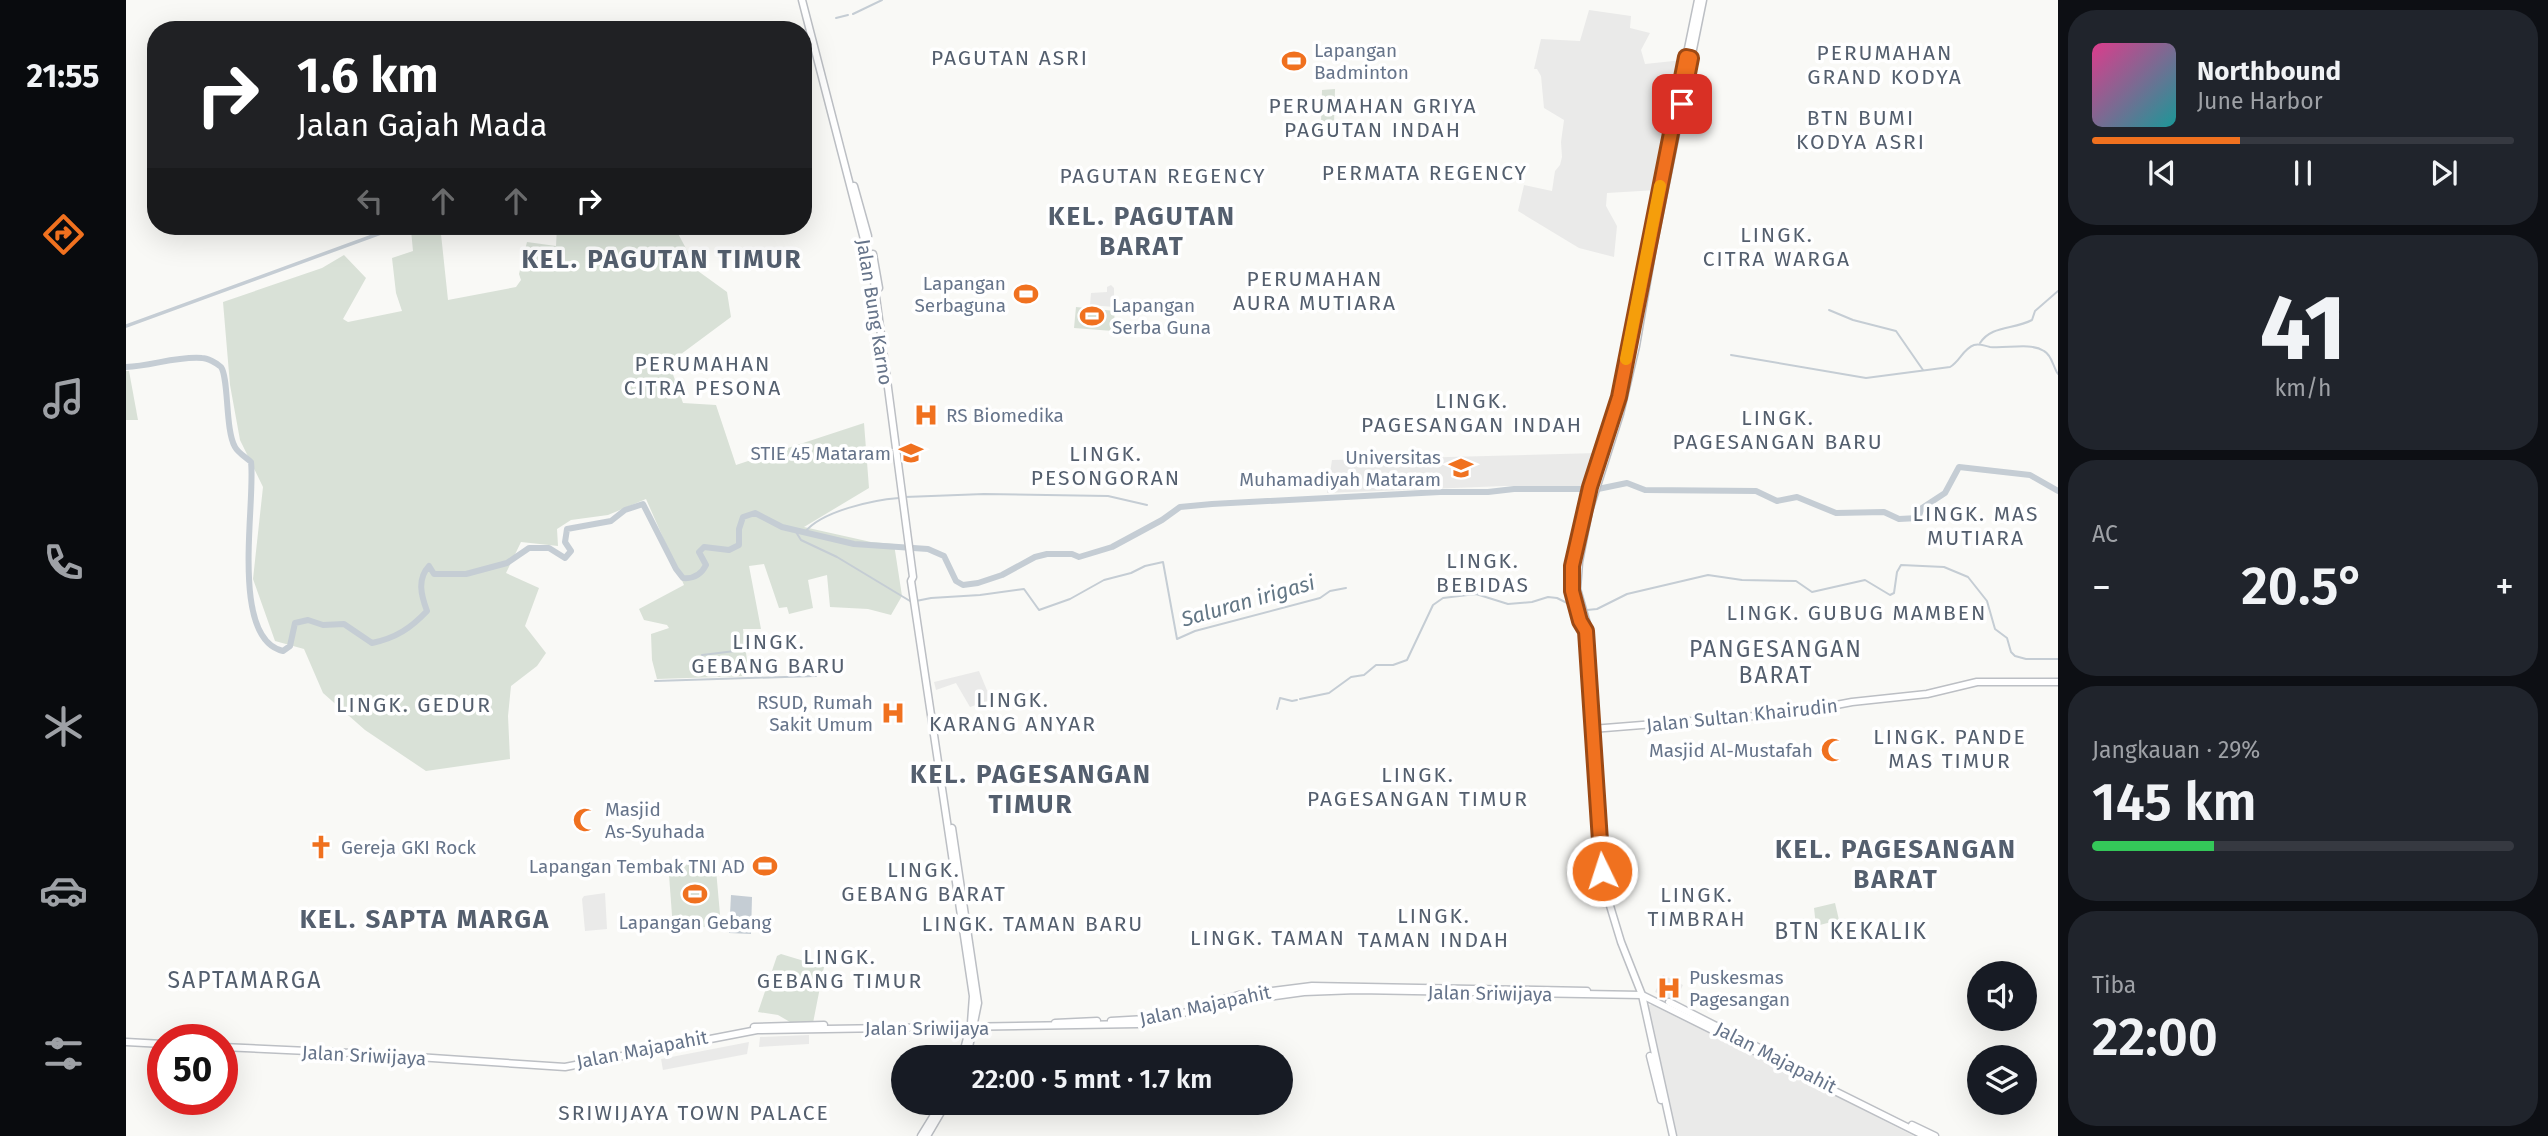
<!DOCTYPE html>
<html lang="id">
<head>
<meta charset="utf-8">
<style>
  :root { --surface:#171b24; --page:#20242c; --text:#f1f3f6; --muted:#9ea1a6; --line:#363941; --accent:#f0711f }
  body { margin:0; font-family:"Fira Sans",sans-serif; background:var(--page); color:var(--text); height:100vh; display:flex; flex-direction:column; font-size:26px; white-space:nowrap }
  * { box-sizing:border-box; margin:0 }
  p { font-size:23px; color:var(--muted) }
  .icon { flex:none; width:38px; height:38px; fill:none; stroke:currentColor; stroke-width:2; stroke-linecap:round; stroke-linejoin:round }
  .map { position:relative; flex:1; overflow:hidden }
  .side { display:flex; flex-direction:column; gap:10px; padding:10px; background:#0d0f14; width:490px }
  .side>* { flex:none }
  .hud { position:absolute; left:21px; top:21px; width:665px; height:214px; border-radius:28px; box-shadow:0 7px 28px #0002; background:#202124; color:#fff; overflow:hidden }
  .tools { position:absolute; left:1841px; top:961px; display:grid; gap:14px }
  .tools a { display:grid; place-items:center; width:70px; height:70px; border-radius:50%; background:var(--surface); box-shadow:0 7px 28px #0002; font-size:35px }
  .speed { position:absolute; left:21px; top:1024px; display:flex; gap:14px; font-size:35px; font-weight:700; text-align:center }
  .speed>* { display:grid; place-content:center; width:91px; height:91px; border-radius:50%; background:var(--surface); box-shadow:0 7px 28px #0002; line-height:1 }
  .speed .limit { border:10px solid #d22; background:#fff; color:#111 }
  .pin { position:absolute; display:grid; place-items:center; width:60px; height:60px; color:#fff; margin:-30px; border-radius:14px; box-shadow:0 4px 10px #0006 }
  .me { position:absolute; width:77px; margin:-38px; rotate:356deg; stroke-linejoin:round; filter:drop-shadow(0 0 5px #0008) }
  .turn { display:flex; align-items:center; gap:24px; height:147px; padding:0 35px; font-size:32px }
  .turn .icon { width:91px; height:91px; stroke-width:2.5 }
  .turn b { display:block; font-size:49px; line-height:60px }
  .lanes { display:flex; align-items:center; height:66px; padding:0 35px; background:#0003; justify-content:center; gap:35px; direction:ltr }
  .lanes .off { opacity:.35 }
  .big { font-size:52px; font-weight:600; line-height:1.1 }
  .side .card { flex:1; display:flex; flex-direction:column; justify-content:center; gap:10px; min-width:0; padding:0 24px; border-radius:28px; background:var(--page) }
  .side .dial { align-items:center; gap:0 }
  .dial b { font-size:91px; line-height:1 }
  .song { display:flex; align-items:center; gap:21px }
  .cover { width:84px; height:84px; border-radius:10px; background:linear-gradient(135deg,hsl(330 70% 55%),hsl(180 70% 35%)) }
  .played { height:7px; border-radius:4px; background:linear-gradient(90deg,var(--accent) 35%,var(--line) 35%) }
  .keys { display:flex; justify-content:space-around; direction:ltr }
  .heat { display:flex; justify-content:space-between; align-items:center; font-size:38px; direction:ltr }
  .charge { height:10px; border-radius:5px; background:linear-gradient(90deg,#34c759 29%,var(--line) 0) }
  .trip { position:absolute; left:765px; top:1045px; width:402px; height:70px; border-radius:35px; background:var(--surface); box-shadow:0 7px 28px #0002; font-weight:600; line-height:70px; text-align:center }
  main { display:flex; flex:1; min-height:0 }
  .tabs { display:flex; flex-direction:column; width:126px; justify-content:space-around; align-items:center; background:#090b0e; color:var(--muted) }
  .tabs .icon { width:49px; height:49px }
  .tabs .active { color:var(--accent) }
  .tabs b { font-size:32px; color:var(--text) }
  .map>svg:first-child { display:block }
</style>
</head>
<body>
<main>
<nav class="tabs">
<b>21:55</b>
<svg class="icon active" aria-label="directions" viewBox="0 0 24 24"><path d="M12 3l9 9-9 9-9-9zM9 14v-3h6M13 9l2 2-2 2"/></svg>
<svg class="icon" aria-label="music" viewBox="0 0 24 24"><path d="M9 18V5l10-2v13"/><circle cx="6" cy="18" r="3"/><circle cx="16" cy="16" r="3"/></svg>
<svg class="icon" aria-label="phone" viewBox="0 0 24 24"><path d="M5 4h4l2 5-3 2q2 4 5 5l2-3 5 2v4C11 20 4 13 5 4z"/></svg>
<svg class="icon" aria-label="climate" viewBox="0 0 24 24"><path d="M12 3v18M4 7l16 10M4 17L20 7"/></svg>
<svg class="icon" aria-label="car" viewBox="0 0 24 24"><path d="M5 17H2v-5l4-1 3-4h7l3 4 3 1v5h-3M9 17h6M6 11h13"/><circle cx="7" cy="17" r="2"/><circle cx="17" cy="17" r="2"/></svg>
<svg class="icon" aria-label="filters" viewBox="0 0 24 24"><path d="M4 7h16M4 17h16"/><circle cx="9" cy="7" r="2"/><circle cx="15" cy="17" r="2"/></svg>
</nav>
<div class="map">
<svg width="1932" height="1136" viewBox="0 0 1932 1136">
  <rect width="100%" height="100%" fill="#f9f9f6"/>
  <!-- built -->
  <g fill="#eaeae9">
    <path d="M1463,10L1505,16L1504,28L1524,33L1515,50L1519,64L1557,60L1531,190L1481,193L1480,206L1491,226L1488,257L1453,248L1392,211L1398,185L1426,191L1429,171L1434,165L1436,157L1435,142L1438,120L1418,108L1415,76L1411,69H1408L1415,39L1454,41Z"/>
    <path d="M985,285L988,288V307L964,305L965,293L981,292V287Z"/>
    <path d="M1471,453L1459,486H1378L1201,493L1206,460Z"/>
    <path d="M853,671L865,700L844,707L830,683L810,690L808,682Z"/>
    <path d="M479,893L481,929L459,931L456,899L458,896Z"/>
    <path d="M1537,975L1557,985L1549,1001L1529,992Z"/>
    <path d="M1530,1004L1788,1136H1549L1520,1008L1522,1005Z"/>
    <path d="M683,1035V1044L633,1047L634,1037Z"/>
    <path d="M623,1042L621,1054L537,1070L535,1059Z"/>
  </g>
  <!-- green -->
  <g fill="#d9e1d7">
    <path d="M1209,89L1208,123H1195L1196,90Z"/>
    <path d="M297,226H311L315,234L322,300L390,287L395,280L393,274L401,242L430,246L431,226H548L572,271L601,292L605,317L543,363L557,403L590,405L610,465L738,423L743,488L678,527L745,542L768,544L776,596L765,615L742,609L704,607L701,575L682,580L687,608L663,614L661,607L653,608L638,564L623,566L635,629H617L623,676L531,679L526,660L525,634L543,628L541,625L518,620L513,609L558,585L520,499L482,515L445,520L431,529L432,546L395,542L380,573L413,588L399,626L420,653L411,666L385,686L382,716L384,759L300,771L239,730L197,693L178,649L149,641L127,579L137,487L114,440L104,385L97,302L196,268L218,255L240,278L217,319L222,322L276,311L270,293L266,258L287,251L285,230Z"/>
    <path d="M950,307L989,311L987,331L948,328Z"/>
    <path d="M0,371H3L12,420H0Z"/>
    <path d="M589,858L595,926L547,929L542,861Z"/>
    <path d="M1709,903L1713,920L1690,926L1688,908Z"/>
    <path d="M655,954L698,967L687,1023L664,1022L652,1015L632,1012L651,956Z"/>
  </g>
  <!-- water -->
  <path fill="#c5cdd4" d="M605,895L626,897L625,934L603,933Z"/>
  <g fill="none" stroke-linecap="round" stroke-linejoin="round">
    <!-- stream -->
    <g stroke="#c5cdd4" stroke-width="2">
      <path d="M727,14L756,0"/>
      <path d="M710,18L722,15"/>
      <path d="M1703,310L1727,320L1770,331L1797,370"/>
      <path d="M1854,343C1866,325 1887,330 1906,320L1909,311L1932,291"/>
      <path d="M1605,355L1740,378L1824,367C1834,361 1837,349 1848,345C1854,343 1858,346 1864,347C1880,349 1904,342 1918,351C1926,355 1927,367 1932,374"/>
      <path d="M779,497L858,494L982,496L1021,505"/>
      <path d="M670,532L675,540L711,557L784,601"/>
      <path d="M679,532C696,511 747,500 773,498"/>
      <path d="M790,601L805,598L854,595L898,589L913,610L944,599L978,580L1005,573L1019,566L1037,562L1051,639L1069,631L1194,598L1204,591L1220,588"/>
      <path d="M1461,610L1471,609L1501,594L1582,575L1616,580L1670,581L1686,592L1739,580L1764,595L1768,593L1771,572L1775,565L1818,567L1842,577L1861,601L1869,629L1881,638L1885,652L1889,656L1900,659H1932"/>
      <path d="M576,655L634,648"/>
      <path d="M529,681L690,676"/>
      <path d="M1174,699L1203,693L1225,677L1238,675L1250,665H1267L1281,660L1307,605L1317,598L1350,594L1382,604L1406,602L1422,597L1431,598L1445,605"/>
      <path d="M1151,709L1154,698L1166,701L1171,700"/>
    </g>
    <!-- canal -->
    <path stroke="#c5cdd4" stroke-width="3.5" d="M0,326L274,226"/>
    <!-- river -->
    <path stroke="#c5cdd4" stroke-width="6" d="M0,367C26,366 50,356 76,358C81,358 91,363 95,367C103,378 99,430 109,447C112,453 121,458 125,462C130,501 103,639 157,651L164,646L169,623L182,620L197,625L218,624L246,643C270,638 285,628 301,611C295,595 291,579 303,566L308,574H340L381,563L403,548H423L439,558L445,551L439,542L441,529L485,521L499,510L517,504L550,569L557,578C568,579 575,575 580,565L573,552L578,547L603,550L613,545V529L617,517L629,513L656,527L728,544L802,549L818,556L830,581L837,585L852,583L876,575L909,557L921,554H946L953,557L986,547L1036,520L1054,507L1086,504L1314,492H1362L1388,489H1472L1501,483L1519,490L1630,491L1651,501L1671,497L1710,513L1758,512L1773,519L1792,518L1796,508L1819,493L1833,467L1904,475L1932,491"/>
    <!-- major casing -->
    <g stroke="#bcbfc4" stroke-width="9">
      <g id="major">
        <path d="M676,0L747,274L787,577L785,581L847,996L845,1023L836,1057"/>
        <path d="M1558,68L1572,0"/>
        <path d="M728,186L742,236"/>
        <path d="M747,254L753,288"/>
        <path d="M1460,631C1450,617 1444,594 1445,576C1448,513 1479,457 1493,397C1517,292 1535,185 1556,79"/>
        <path d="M1466,729L1668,713L1726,702L1801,694L1851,682H1932"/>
        <path d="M826,828L852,1003L841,1057"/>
        <path d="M1088,1002L1113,995L1186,986L1461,991"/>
        <path d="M1543,1002L1655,1059"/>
        <path d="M985,1021L1020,1019L1050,1011"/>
        <path d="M929,1023L971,1021"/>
        <path d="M628,1027L698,1025"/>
        <path d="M0,1042L37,1044"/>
        <path d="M96,1047L247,1054L439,1067L631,1030L1012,1024L1098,1003L1178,992L1231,990L1516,995L1799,1136"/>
        <path d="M1524,1056L1535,1100"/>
        <path d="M1786,1125L1809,1136"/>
        <path d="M795,1136L816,1102"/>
        <path d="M801,1136L821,1102"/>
        <path d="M1547,1136L1516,995L1495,942L1478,886L1461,624L1451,589L1453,562L1463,511L1494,414L1510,346L1527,247L1577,0"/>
      </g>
    </g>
    <!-- major -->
    <use href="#major" stroke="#fff" stroke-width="6"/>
  </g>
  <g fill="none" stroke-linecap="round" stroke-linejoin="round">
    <!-- route casing -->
    <g stroke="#9c4914" stroke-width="18">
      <path id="route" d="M1476,871L1460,631L1454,621L1446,591V566L1464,487L1493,397L1560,57L1565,58L1556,104"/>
    </g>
    <!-- route -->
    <use href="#route" stroke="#f0711f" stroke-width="12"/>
    <!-- slow -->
    <path stroke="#f59e0b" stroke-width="12" d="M1500,359L1534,186"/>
  </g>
  <!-- icons -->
  <defs>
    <g id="stadium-bare" transform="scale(1.89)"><path d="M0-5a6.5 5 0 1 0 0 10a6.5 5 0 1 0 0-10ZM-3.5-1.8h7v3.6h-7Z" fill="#f0711f" stroke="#fff" stroke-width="2.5" paint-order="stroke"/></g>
    <g id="hospital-bare" transform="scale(1.89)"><path d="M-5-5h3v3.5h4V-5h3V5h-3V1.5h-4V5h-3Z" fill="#f0711f" stroke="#fff" stroke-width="2.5" paint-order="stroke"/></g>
    <g id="university-bare" transform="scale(1.89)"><path d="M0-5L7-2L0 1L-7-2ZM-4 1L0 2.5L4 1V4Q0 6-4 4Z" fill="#f0711f" stroke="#fff" stroke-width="2.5" paint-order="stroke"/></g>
    <g id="mosque-bare" transform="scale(1.89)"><path d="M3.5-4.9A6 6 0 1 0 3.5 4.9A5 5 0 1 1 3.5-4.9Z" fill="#f0711f" stroke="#fff" stroke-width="2.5" paint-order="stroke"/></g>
    <g id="church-bare" transform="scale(1.89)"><path d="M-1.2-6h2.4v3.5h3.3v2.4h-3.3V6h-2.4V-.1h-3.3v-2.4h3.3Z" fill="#f0711f" stroke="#fff" stroke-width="2.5" paint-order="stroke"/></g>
  </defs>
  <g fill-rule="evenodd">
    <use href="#stadium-bare" x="1168" y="61"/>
    <use href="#stadium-bare" x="900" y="294"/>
    <use href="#stadium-bare" x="966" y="316"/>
    <use href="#hospital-bare" x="800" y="415"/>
    <use href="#university-bare" x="785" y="453"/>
    <use href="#university-bare" x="1335" y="468"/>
    <use href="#hospital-bare" x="767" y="713"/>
    <use href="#mosque-bare" x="1707" y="750"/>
    <use href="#mosque-bare" x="459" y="820"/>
    <use href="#church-bare" x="195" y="847"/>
    <use href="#stadium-bare" x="639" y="866"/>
    <use href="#stadium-bare" x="569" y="894"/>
    <use href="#hospital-bare" x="1543" y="988"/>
  </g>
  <g text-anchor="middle" stroke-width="7" stroke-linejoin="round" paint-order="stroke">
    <!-- poi labels -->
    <g font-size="19" fill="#66748a" stroke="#fff" text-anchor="start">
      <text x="1188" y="57">Lapangan<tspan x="1188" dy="22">Badminton</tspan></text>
      <text x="880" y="290" text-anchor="end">Lapangan<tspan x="880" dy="22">Serbaguna</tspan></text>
      <text x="986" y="312">Lapangan<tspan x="986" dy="22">Serba Guna</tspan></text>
      <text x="820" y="422">RS Biomedika</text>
      <text x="765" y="460" text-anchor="end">STIE 45 Mataram</text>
      <text x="1315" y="464" text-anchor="end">Universitas<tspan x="1315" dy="22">Muhamadiyah Mataram</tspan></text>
      <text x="747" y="709" text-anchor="end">RSUD, Rumah<tspan x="747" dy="22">Sakit Umum</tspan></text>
      <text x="1687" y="757" text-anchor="end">Masjid Al-Mustafah</text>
      <text x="479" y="816">Masjid<tspan x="479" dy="22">As-Syuhada</tspan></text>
      <text x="215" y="854">Gereja GKI Rock</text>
      <text x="619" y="873" text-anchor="end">Lapangan Tembak TNI AD</text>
      <text x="569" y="929" text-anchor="middle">Lapangan Gebang</text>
      <text x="1563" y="984">Puskesmas<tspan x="1563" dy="22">Pagesangan</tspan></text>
    </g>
    <!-- street labels -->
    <g font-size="19" fill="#66748a" stroke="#fff">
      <text transform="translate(749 312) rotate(81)" y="7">Jalan Bung Karno</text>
      <text transform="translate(1616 715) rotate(-6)" y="7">Jalan Sultan Khairudin</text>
      <text transform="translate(1364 993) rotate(1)" y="7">Jalan Sriwijaya</text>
      <text transform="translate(1079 1005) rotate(-12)" y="7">Jalan Majapahit</text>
      <text x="801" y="1035">Jalan Sriwijaya</text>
      <text transform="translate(516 1049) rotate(-11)" y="7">Jalan Majapahit</text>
      <text transform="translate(238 1055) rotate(3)" y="7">Jalan Sriwijaya</text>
      <text transform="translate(1650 1057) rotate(27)" y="7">Jalan Majapahit</text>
    </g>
    <!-- neighbourhood labels -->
    <g font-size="21" letter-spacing="2" fill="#545f6e" stroke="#fff">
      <text x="1759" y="60">PERUMAHAN<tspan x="1759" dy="24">GRAND KODYA</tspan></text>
      <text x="884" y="65">PAGUTAN ASRI</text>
      <text x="1247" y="113">PERUMAHAN GRIYA<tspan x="1247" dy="24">PAGUTAN INDAH</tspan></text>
      <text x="1735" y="125">BTN BUMI<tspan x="1735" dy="24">KODYA ASRI</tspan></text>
      <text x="1299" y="180">PERMATA REGENCY</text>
      <text x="1037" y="183">PAGUTAN REGENCY</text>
      <text x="1651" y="242">LINGK.<tspan x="1651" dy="24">CITRA WARGA</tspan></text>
      <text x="1189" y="286">PERUMAHAN<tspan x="1189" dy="24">AURA MUTIARA</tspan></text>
      <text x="577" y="371">PERUMAHAN<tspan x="577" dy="24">CITRA PESONA</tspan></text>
      <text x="1346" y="408">LINGK.<tspan x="1346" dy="24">PAGESANGAN INDAH</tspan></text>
      <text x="1652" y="425">LINGK.<tspan x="1652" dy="24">PAGESANGAN BARU</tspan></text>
      <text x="980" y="461">LINGK.<tspan x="980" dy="24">PESONGORAN</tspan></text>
      <text x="1850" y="521">LINGK. MAS<tspan x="1850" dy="24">MUTIARA</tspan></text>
      <text x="1357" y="568">LINGK.<tspan x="1357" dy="24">BEBIDAS</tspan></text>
      <text x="1731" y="620">LINGK. GUBUG MAMBEN</text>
      <text x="643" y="649">LINGK.<tspan x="643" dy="24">GEBANG BARU</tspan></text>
      <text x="887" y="707">LINGK.<tspan x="887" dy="24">KARANG ANYAR</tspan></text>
      <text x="288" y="712">LINGK. GEDUR</text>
      <text x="1824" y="744">LINGK. PANDE<tspan x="1824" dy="24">MAS TIMUR</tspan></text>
      <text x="1292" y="782">LINGK.<tspan x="1292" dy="24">PAGESANGAN TIMUR</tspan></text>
      <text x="798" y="877">LINGK.<tspan x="798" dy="24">GEBANG BARAT</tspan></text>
      <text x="1571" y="902">LINGK.<tspan x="1571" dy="24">TIMBRAH</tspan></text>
      <text x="1308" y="923">LINGK.<tspan x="1308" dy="24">TAMAN INDAH</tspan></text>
      <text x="907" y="931">LINGK. TAMAN BARU</text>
      <text x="1142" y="945">LINGK. TAMAN</text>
      <text x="714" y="964">LINGK.<tspan x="714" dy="24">GEBANG TIMUR</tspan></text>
      <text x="568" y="1120">SRIWIJAYA TOWN PALACE</text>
    </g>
    <!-- water labels -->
    <g font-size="21" font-style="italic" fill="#627685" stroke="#fff">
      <text transform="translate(1122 601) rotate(-16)" y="7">Saluran irigasi</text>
    </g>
    <!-- quarter labels -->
    <g font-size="23" letter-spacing="2" fill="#545f6e" stroke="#fff">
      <text x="1650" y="657">PANGESANGAN<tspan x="1650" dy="26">BARAT</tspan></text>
      <text x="1725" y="939">BTN KEKALIK</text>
      <text x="119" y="988">SAPTAMARGA</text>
    </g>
    <!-- district labels -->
    <g font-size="26" font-weight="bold" letter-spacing="2" fill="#545f6e" stroke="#fff">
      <text x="1016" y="225">KEL. PAGUTAN<tspan x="1016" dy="30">BARAT</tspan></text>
      <text x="536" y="268">KEL. PAGUTAN TIMUR</text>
      <text x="905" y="783">KEL. PAGESANGAN<tspan x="905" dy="30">TIMUR</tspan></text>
      <text x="1770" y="858">KEL. PAGESANGAN<tspan x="1770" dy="30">BARAT</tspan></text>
      <text x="299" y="928">KEL. SAPTA MARGA</text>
    </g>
  </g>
</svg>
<div class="tools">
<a><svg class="icon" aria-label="sound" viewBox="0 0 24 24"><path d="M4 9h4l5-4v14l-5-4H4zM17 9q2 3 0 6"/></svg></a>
<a><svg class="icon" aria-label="layers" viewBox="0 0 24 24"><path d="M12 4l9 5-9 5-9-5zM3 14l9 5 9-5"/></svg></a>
</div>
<div class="speed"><div class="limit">50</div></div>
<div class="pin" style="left:1556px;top:104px;background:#d93025"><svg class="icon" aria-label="arrive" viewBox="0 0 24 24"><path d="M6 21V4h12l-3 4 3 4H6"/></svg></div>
<svg class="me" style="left:1476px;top:871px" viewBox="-20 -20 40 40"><circle r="17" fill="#f0711f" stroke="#fff" stroke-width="3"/><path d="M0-11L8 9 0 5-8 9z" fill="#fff"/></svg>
<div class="trip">22:00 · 5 mnt · 1.7 km</div>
<div class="hud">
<div class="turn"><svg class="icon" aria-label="right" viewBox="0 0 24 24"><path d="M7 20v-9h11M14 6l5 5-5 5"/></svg><div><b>1.6 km</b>Jalan Gajah Mada</div></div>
<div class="lanes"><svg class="icon off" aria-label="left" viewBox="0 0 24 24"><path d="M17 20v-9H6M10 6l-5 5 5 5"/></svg><svg class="icon off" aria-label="ahead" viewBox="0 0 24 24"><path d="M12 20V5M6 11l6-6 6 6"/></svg><svg class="icon off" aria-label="ahead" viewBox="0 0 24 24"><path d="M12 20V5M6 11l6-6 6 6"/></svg><svg class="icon" aria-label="right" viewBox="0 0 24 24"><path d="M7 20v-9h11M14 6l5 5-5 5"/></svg></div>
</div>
</div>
<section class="side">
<div class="card">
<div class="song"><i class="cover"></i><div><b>Northbound</b><p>June Harbor</p></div></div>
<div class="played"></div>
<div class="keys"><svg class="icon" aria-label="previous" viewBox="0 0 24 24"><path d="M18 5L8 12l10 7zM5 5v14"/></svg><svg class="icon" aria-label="pause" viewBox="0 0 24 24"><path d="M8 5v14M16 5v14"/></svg><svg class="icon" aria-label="next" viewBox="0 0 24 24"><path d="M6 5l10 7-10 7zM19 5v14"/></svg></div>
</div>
<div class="card dial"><b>41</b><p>km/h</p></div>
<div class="card"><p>AC</p>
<div class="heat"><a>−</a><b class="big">20.5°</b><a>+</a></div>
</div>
<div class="card"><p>Jangkauan · 29%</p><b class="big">145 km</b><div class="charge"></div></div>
<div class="card"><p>Tiba</p><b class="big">22:00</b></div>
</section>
</main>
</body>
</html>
